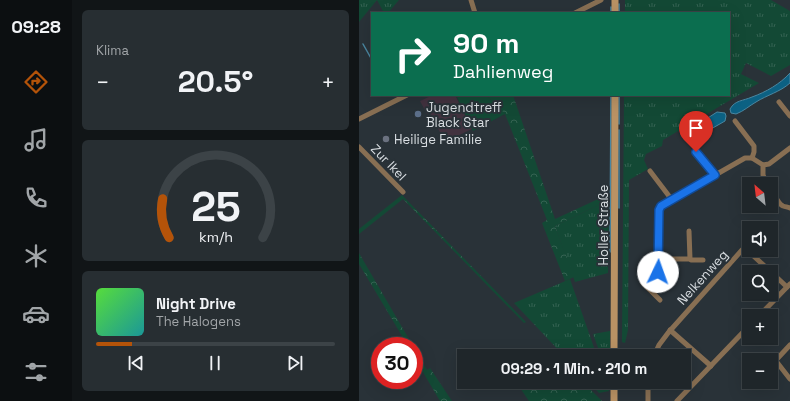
<!DOCTYPE html>
<html lang="de">
<head>
<meta charset="utf-8">
<style>
  :root { --surface:#1f262a; --page:#272e32; --text:#f1f3f6; --muted:#a1a5a8; --line:#3c4347; --accent:#b45309 }
  body { margin:0; font-family:"Space Grotesk",sans-serif; background:var(--page); color:var(--text); height:100vh; display:flex; flex-direction:column; font-size:15px; white-space:nowrap }
  * { box-sizing:border-box; margin:0 }
  p { font-size:13px; color:var(--muted) }
  .icon { flex:none; width:22px; height:22px; fill:none; stroke:currentColor; stroke-width:2; stroke-linecap:round; stroke-linejoin:round }
  .map { position:relative; flex:1; overflow:hidden }
  .panel { display:flex; flex-direction:column; gap:10px; padding:10px; background:#111517; width:287px }
  .panel>* { flex:none }
  .top-card { position:absolute; left:12px; top:12px; width:359px; height:84px; border-radius:0px; box-shadow:0 4px 16px #0002,0 0 0 1px var(--line); background:#0b6e4f; color:#fff; overflow:hidden }
  .needle { width:26px; rotate:332deg }
  .buttons { position:absolute; left:383px; top:177px; display:grid; gap:8px }
  .buttons a { display:grid; place-items:center; width:36px; height:36px; border-radius:0px; background:var(--surface); box-shadow:0 4px 16px #0002,0 0 0 1px var(--line); font-size:20px }
  .speed { position:absolute; left:12px; top:337px; display:flex; gap:8px; font-size:20px; font-weight:700; text-align:center }
  .speed>* { display:grid; place-content:center; width:52px; height:52px; border-radius:50%; background:var(--surface); box-shadow:0 4px 16px #0002,0 0 0 1px var(--line); line-height:1 }
  .speed .limit { border:6px solid #d22; background:#fff; color:#111 }
  .pin { position:absolute; display:grid; place-items:center; width:34px; height:34px; color:#fff; margin:-41px -17px; border-radius:50% 50% 50% 0; rotate:-45deg; box-shadow:0 0 4px #0007 }
  .pin .icon { rotate:45deg }
  .me { position:absolute; width:44px; margin:-22px; rotate:3deg; stroke-linejoin:round; filter:drop-shadow(0 0 3px #0008) }
  .turn { display:flex; align-items:center; gap:14px; height:84px; padding:0 16px; font-size:18px }
  .turn .icon { width:52px; height:52px; stroke-width:2.5 }
  .turn b { display:block; font-size:28px; line-height:34px }
  .big { font-size:30px; font-weight:700; line-height:1.1 }
  .panel .widget { flex:1; display:flex; flex-direction:column; justify-content:center; gap:6px; min-width:0; padding:0 14px; border-radius:6px; background:var(--page) }
  .panel .dial { align-items:center; gap:0 }
  .dial svg { height:104px; overflow:visible; fill:none; stroke:var(--line); stroke-width:7; stroke-linecap:round; text-anchor:middle }
  .dial text { fill:var(--text); stroke:none }
  .song { display:flex; align-items:center; gap:12px }
  .cover { width:48px; height:48px; border-radius:6px; background:linear-gradient(135deg,hsl(110 70% 55%),hsl(180 70% 35%)) }
  .played { height:4px; border-radius:2px; background:linear-gradient(90deg,var(--accent) 15%,var(--line) 15%) }
  .keys { display:flex; justify-content:space-around; direction:ltr }
  .heat { display:flex; justify-content:space-between; align-items:center; font-size:22px; direction:ltr }
  .trip { position:absolute; left:98px; top:349px; width:234px; height:40px; border-radius:0px; background:var(--surface); box-shadow:0 4px 16px #0002,0 0 0 1px var(--line); font-weight:700; line-height:40px; text-align:center }
  main { display:flex; flex:1; min-height:0 }
  .tab-bar { display:flex; flex-direction:column; width:72px; justify-content:space-around; align-items:center; background:#0c0f11; color:var(--muted) }
  .tab-bar .icon { width:28px; height:28px }
  .tab-bar .on { color:var(--accent) }
  .tab-bar b { font-size:18px; color:var(--text) }
  .map>svg:first-child { display:block }
</style>
</head>
<body>
<main>
<nav class="tab-bar">
<b>09:28</b>
<svg class="icon on" aria-label="directions" viewBox="0 0 24 24"><path d="M12 3l9 9-9 9-9-9zM9 14v-3h6M13 9l2 2-2 2"/></svg>
<svg class="icon" aria-label="music" viewBox="0 0 24 24"><path d="M9 18V5l10-2v13"/><circle cx="6" cy="18" r="3"/><circle cx="16" cy="16" r="3"/></svg>
<svg class="icon" aria-label="phone" viewBox="0 0 24 24"><path d="M5 4h4l2 5-3 2q2 4 5 5l2-3 5 2v4C11 20 4 13 5 4z"/></svg>
<svg class="icon" aria-label="climate" viewBox="0 0 24 24"><path d="M12 3v18M4 7l16 10M4 17L20 7"/></svg>
<svg class="icon" aria-label="car" viewBox="0 0 24 24"><path d="M5 17H2v-5l4-1 3-4h7l3 4 3 1v5h-3M9 17h6M6 11h13"/><circle cx="7" cy="17" r="2"/><circle cx="17" cy="17" r="2"/></svg>
<svg class="icon" aria-label="filters" viewBox="0 0 24 24"><path d="M4 7h16M4 17h16"/><circle cx="9" cy="7" r="2"/><circle cx="15" cy="17" r="2"/></svg>
</nav>
<section class="panel">
<div class="widget"><p>Klima</p>
<div class="heat"><a>−</a><b class="big">20.5°</b><a>+</a></div>
</div>
<div class="widget dial"><svg viewBox="0 0 100 80">
<path d="M14 69A42 42 0 1 1 86 69"/>
<path d="M14 69A42 42 0 0 1 9 39" stroke="#b45309"/>
<text x="50" y="56" font-size="32" font-weight="700">25</text>
<text x="50" y="72" font-size="11">km/h</text>
</svg></div>
<div class="widget">
<div class="song"><i class="cover"></i><div><b>Night Drive</b><p>The Halogens</p></div></div>
<div class="played"></div>
<div class="keys"><svg class="icon" aria-label="previous" viewBox="0 0 24 24"><path d="M18 5L8 12l10 7zM5 5v14"/></svg><svg class="icon" aria-label="pause" viewBox="0 0 24 24"><path d="M8 5v14M16 5v14"/></svg><svg class="icon" aria-label="next" viewBox="0 0 24 24"><path d="M6 5l10 7-10 7zM19 5v14"/></svg></div>
</div>
</section>
<div class="map">
<svg width="431" height="401" viewBox="0 0 431 401">
  <defs>
    <pattern id="grass-tufts" width="24" height="20" patternUnits="userSpaceOnUse"><rect width="24" height="20" fill="#134935"/><path d="M3 7l-1-3M5 7V3M7 7l1-3M15 17l-1-3M17 17v-4M19 17l1-3" fill="none" stroke="#356352"/></pattern>
    <pattern id="forest-crowns" width="20" height="18" patternUnits="userSpaceOnUse"><rect width="20" height="18" fill="#134935"/><path d="M2 6a3 3 0 1 1 6 0M12 15a3 3 0 1 1 6 0" fill="none" stroke="#356352"/></pattern>
  </defs>
  <rect width="100%" height="100%" fill="#293238"/>
  <!-- education -->
  <path fill="#42323f" d="M74,95H96L113,129L86,142L71,113L68,114L61,101Z"/>
  <!-- grass -->
  <g fill="url(#grass-tufts)">
    <path d="M0,0H40L29,13H25L18,0L0,22Z"/>
    <path d="M266,0H412L431,11V65L412,76L387,63L382,74L400,83L304,140L303,146L287,154L285,160L289,169L270,180L269,330L266,343L263,342L265,95H370V13H266Z"/>
    <path d="M250,200L249,273L216,282L196,226Z"/>
    <path d="M211,279L238,356H205L155,303Z"/>
    <path d="M251,331V356H242L234,334Z"/>
    <path d="M230,382H247L250,391L240,393Z"/>
  </g>
  <!-- forest -->
  <g fill="url(#forest-crowns)">
    <path d="M127,95H154L196,219L250,194V200L196,226L215,277L206,281L183,223L188,220L146,114Z"/>
    <path d="M43,195L167,322L165,323L44,199L0,234V229Z"/>
    <path d="M0,253L54,346H49L0,264Z"/>
    <path d="M55,348L68,370L71,368L93,401H81L55,357Z"/>
    <path d="M157,382H224L243,401H170Z"/>
  </g>
  <!-- green -->
  <path fill="#134935" d="M97,95H127L146,114L114,131Z"/>
  <!-- water -->
  <g fill="#0c6183" stroke="#4a86a0">
    <path d="M431,73V83C421,92 408,95 397,102C390,106 385,111 377,114L372,113L371,109C376,100 384,101 393,97C407,92 421,84 431,73Z"/>
    <path d="M358,112L366,113L367,116L366,121L345,133L341,132L338,129V125Z"/>
  </g>
  <g fill="none" stroke-linecap="round" stroke-linejoin="round">
    <!-- stream -->
    <g stroke="#4a86a0" stroke-width="1.5">
      <path d="M260,4V13"/>
      <path d="M252,13V7"/>
      <path d="M4,44L13,60"/>
      <path d="M260,95V124"/>
      <path d="M260,208V130"/>
      <path d="M251,252L252,95"/>
    </g>
    <!-- street -->
    <g stroke="#886f53" stroke-width="5">
      <path d="M112,0L116,13"/>
      <path d="M216,13L242,0"/>
      <path d="M420,102L431,116"/>
      <path d="M0,119L48,95"/>
      <path d="M376,121L395,146V152L393,158"/>
      <path d="M0,147L44,192"/>
      <path d="M337,152L356,175"/>
      <path d="M404,165L410,164L431,148"/>
      <path d="M291,171L313,200"/>
      <path d="M412,189C416,194 418,203 424,206C427,207 429,207 431,208"/>
      <path d="M330,231L331,259"/>
      <path d="M300,259H331L332,260H344"/>
      <path d="M299,272L293,274L284,283L301,300"/>
      <path d="M412,272L428,287"/>
      <path d="M290,289L299,280L300,210L302,206L386,158H393L404,165V175L408,184"/>
      <path d="M400,316L431,284"/>
      <path d="M311,330L352,366"/>
      <path d="M431,345L418,359L417,361L431,379"/>
      <path d="M295,356L300,345L309,333L383,250L387,249L412,272"/>
      <path d="M289,401V382"/>
      <path d="M318,401L390,326"/>
    </g>
    <!-- secondary -->
    <g stroke="#b99264" stroke-width="7">
      <path d="M256,13V0"/>
      <path d="M255,356L256,95"/>
      <path d="M255,382V401"/>
    </g>
  </g>
  <g fill="none" stroke-linecap="round" stroke-linejoin="round">
    <!-- route casing -->
    <g stroke="#114b97" stroke-width="10">
      <path id="route" d="M299,272L300,210L302,206L356,175L337,152"/>
    </g>
    <!-- route -->
    <use href="#route" stroke="#1a73e8" stroke-width="7"/>
  </g>
  <!-- markers -->
  <circle fill="#5c6f8a" stroke="#293238" stroke-width="1.5" cx="59" cy="114" r="4"/>
  <circle fill="#6b7280" stroke="#293238" stroke-width="1.5" cx="27" cy="139" r="4"/>
  <g text-anchor="middle" stroke-width="4" stroke-linejoin="round" paint-order="stroke">
    <!-- poi labels -->
    <g font-size="13" fill="#d9dee2" stroke="#293238" text-anchor="start">
      <text x="67" y="112">Jugendtreff<tspan x="67" dy="15">Black Star</tspan></text>
      <text x="35" y="144">Heilige Familie</text>
    </g>
    <!-- street labels -->
    <g font-size="13" fill="#d9dee2" stroke="#293238">
      <text transform="translate(30 162) rotate(46)" y="5">Zur Ikel</text>
      <text transform="translate(244 225) rotate(-90)" y="5">Holler Straße</text>
      <text transform="translate(343 277) rotate(-48)" y="5">Nelkenweg</text>
    </g>
  </g>
</svg>
<div class="buttons">
<a><svg class="needle" viewBox="-14 -14 28 28"><path d="M0-13l5 13h-10z" fill="#e53935"/><path d="M0 13l5-13h-10z" fill="#a1a5a8"/></svg></a>
<a><svg class="icon" aria-label="sound" viewBox="0 0 24 24"><path d="M4 9h4l5-4v14l-5-4H4zM17 9q2 3 0 6"/></svg></a>
<a><svg class="icon" aria-label="search" viewBox="0 0 24 24"><circle cx="10" cy="10" r="6"/><path d="M15 15l6 6"/></svg></a>
<a>+</a>
<a>−</a>
</div>
<div class="speed"><div class="limit">30</div></div>
<div class="pin" style="left:337px;top:152px;background:#d93025"><svg class="icon" aria-label="arrive" viewBox="0 0 24 24"><path d="M6 21V4h12l-3 4 3 4H6"/></svg></div>
<svg class="me" style="left:299px;top:272px" viewBox="-20 -20 40 40"><circle r="19" fill="#fff"/><path d="M0-13L10 11 0 6-10 11z" fill="#1a73e8"/></svg>
<div class="trip">09:29 · 1 Min. · 210 m</div>
<div class="top-card">
<div class="turn"><svg class="icon" aria-label="right" viewBox="0 0 24 24"><path d="M7 20v-9h11M14 6l5 5-5 5"/></svg><div><b>90 m</b>Dahlienweg</div></div>
</div>
</div>
</main>
</body>
</html>
